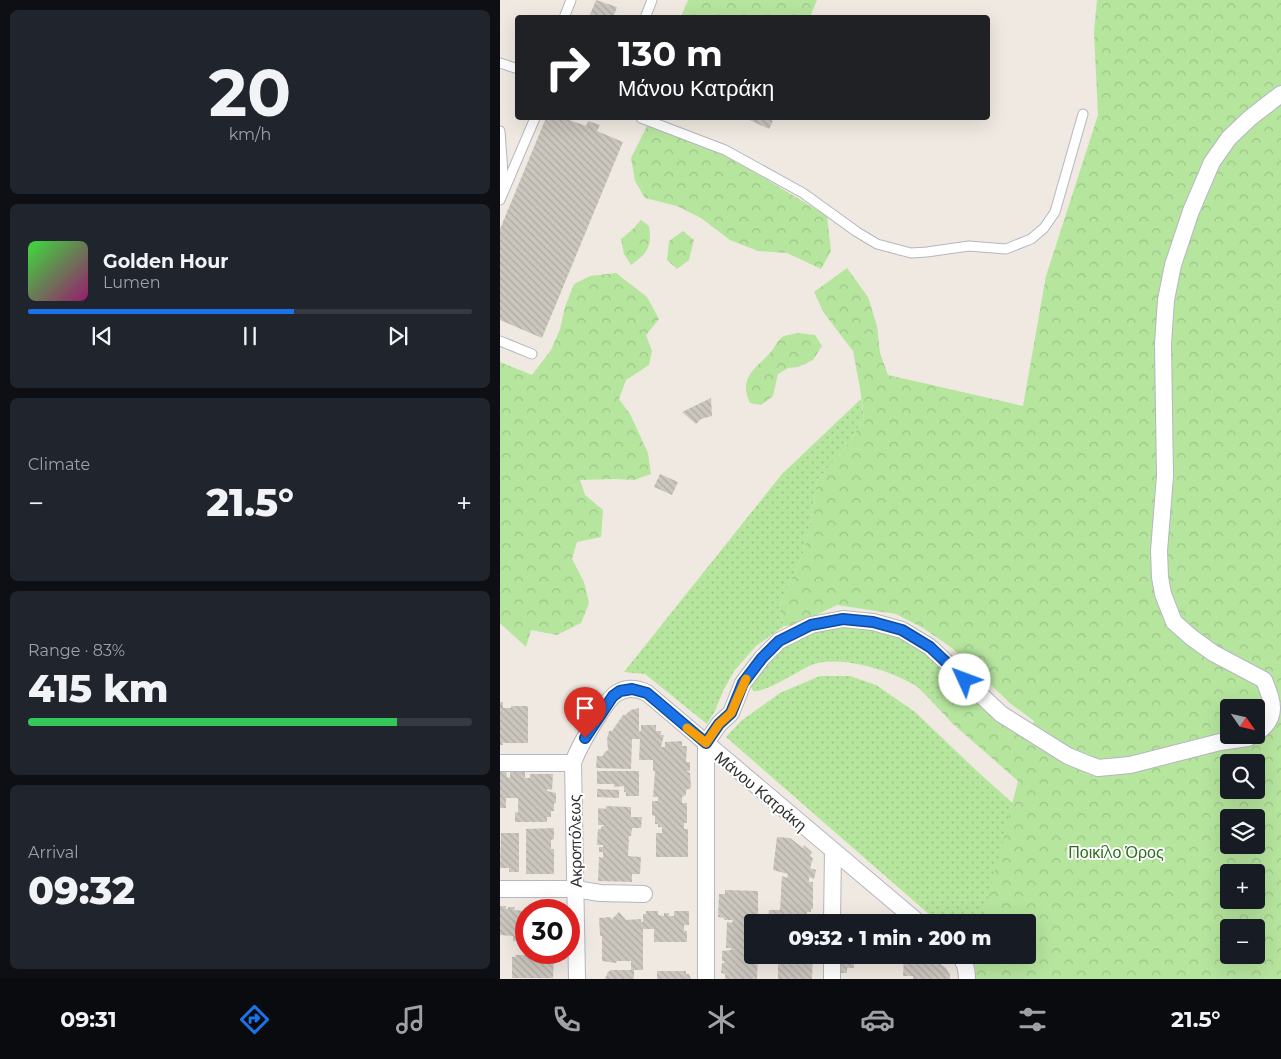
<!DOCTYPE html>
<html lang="en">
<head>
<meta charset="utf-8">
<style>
  :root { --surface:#171b24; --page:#20242c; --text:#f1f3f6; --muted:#9ea1a6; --line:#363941; --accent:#1a73e8 }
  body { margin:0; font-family:Montserrat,sans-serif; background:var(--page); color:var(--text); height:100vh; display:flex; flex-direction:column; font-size:19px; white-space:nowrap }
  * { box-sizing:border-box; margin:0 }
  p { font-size:16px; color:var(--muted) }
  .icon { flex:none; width:28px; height:28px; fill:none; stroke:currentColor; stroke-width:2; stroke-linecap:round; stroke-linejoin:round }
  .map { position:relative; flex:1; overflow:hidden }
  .panel { display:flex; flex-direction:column; gap:10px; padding:10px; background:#0d0f14; width:500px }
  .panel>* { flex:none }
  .guide { position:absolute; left:15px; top:15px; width:475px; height:105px; border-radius:5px; box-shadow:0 5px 20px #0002; background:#202124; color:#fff; overflow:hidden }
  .needle { width:32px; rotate:124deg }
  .buttons { position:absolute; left:720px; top:699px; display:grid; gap:10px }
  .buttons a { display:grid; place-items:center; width:45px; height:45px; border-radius:5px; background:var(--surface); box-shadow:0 5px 20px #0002; font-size:25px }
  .speed { position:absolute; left:15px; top:899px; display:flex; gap:10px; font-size:25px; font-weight:700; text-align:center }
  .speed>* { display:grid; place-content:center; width:65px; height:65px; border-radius:50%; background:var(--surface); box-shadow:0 5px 20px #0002; line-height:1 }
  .speed .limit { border:8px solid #d22; background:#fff; color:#111 }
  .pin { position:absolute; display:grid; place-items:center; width:42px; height:42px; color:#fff; margin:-51px -21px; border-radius:50% 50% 50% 0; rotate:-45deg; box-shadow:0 0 5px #0007 }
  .pin .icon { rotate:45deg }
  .me { position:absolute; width:55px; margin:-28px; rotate:313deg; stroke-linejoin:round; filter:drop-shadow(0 0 4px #0008) }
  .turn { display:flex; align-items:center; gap:18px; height:105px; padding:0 20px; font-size:22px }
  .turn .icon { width:65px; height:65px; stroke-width:2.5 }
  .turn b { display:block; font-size:35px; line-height:42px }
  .big { font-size:38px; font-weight:800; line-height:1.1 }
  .panel .widget { flex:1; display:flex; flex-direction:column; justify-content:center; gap:8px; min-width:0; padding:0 18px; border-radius:8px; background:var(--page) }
  .panel .dial { align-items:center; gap:0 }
  .dial b { font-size:65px; line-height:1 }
  .song { display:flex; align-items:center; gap:15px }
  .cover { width:60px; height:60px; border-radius:8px; background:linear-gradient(135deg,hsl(120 70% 55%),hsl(320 70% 35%)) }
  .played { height:5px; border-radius:2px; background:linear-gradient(90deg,var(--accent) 60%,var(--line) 60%) }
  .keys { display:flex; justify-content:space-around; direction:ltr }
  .heat { display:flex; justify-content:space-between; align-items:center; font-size:28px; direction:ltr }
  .charge { height:8px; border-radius:4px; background:linear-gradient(90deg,#34c759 83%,var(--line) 0) }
  .trip { position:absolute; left:244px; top:914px; width:292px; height:50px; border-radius:5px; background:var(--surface); box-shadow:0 5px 20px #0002; font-weight:800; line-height:50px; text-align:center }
  .tabs { display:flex; height:80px; justify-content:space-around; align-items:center; background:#090b0e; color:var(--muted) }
  .tabs .icon { width:35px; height:35px }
  .tabs .current { color:var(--accent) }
  .tabs b { font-size:22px; color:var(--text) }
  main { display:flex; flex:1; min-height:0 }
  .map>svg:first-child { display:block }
</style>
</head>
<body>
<main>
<section class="panel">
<div class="widget dial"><b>20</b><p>km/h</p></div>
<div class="widget">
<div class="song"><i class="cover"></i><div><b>Golden Hour</b><p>Lumen</p></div></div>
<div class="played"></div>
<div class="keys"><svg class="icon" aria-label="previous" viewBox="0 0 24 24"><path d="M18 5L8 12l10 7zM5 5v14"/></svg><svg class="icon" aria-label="pause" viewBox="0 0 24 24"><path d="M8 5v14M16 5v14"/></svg><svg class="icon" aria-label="next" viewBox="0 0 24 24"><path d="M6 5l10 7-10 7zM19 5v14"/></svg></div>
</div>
<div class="widget"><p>Climate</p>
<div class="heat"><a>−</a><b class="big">21.5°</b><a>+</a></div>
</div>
<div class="widget"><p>Range · 83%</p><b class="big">415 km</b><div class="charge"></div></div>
<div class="widget"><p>Arrival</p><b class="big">09:32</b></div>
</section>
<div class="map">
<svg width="781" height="979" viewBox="0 0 781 979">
  <defs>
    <pattern id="grass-dots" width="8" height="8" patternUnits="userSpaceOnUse" patternTransform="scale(1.25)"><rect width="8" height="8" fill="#b6e59e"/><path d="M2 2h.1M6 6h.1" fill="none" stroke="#9dc588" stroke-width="1.8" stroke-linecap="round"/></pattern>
    <pattern id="forest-crowns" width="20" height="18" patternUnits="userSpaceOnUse" patternTransform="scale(1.25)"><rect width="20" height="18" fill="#b6e59e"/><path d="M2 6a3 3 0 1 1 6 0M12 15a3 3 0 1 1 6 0" fill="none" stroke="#9dc588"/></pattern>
    <pattern id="building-back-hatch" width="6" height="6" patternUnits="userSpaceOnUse" patternTransform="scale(1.25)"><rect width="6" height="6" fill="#cbc7bf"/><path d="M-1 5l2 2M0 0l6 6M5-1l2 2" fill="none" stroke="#afaba4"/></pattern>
  </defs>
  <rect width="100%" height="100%" fill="#efe9e1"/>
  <!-- grass -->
  <g fill="url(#grass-dots)" fill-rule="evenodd">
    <path d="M361,399L364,418L350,442L317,481L309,530L303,553L279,607L284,626L256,646L234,671L223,691L215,711L207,724L145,674L124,672L282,474Z"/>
    <path d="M344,624L403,635L462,683L447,691L438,708C431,701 424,692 416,686C391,670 336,653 309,666C297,672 265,693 253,691L251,686C265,661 285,639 313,629C322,625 334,625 344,624Z"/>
    <path d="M320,676H350L376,685L415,712L479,773L589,871L729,900H756V872L781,867V979L479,976L470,955H528V922H438L226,737L241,721L280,693ZM729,928H756V955H729Z"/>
  </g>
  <!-- forest -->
  <g fill="url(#forest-crowns)" fill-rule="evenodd">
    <path d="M188,0H317L310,17H181Z"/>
    <path d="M597,0H781V979H475L476,955H528V922H482L518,781L453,724L438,708L447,691L462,683L529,737L534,721L511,704L452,648L423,628L396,614L337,605L295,625L284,626L279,607L303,553L309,530L317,481L350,442L364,418L360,388L353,351L324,313L314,292L347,268L368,297L377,326L380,353L388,375L523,406L546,276L598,115L594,32ZM729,708H756V735H729ZM729,762H756V790H729ZM729,818H756V845H729ZM729,872H756V900H729ZM729,928H756V955H729Z"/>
    <path d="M148,124L231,158L327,216L331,251L321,269L287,253L258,251L230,240L201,218L177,206L145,198L135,181L131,158Z"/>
    <path d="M141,220L149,226C152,246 148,253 131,265L124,254L121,239L133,229Z"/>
    <path d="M183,231L194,240L189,260L177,269L167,260L169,241Z"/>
    <path d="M116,273L147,297L159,319L146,335L152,351L149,365L126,380L119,399L130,414L148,453L151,474L134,480L115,479L80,480L85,495L103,510L101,537L77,542L72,559L84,582L89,603L81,623L57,635L31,630L26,647L0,623V362L32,375L51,350L60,329L65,307L74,284L90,276Z"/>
    <path d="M298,333L315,335L322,346L313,360L298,367L288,368L278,374L273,396L261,405L250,403C238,378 255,369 270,353C274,349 277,341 282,337C286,335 294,334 298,333Z"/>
  </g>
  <!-- building -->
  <g fill="url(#building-back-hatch)">
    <path d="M96,0L117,7L113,18H85L86,15L89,17Z"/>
    <path d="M46,118H64L86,126L88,121L100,125L97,131L123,142L42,338L0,320V229Z"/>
    <path d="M245,118H266L273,121L269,129Z"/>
    <path d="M211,398L212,416L201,419L196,424L182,412Z"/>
    <path d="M160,474L178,482L172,495L154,487Z"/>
    <path d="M0,702H3V708H11V706H28V743H2L3,745H0Z"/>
    <path d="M139,708V732L141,731V725H156V731H161V735H164L161,747H165V742L182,741V746H187L186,762H190V771H186L190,773L191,788L186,790V795L182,797V803H187V823H184V829H188V857H156V833H162V827H158V824H155V816L152,815V801H158V797H153L155,771H153V760H139L140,739H132L131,769L96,768L97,756H103L104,753L108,750L107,739L109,731H112L123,715H125L131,710Z"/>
    <path d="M6,770L7,777L10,778V772H25V778H30V774H53L52,790L47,789V791L56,793V803H54V811H51V817H47V822H15V812L18,813V798H6V808H0V771Z"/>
    <path d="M97,771H139V796H126V792H124V786L114,787V784H97Z"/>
    <path d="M97,789L119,790V798L97,797Z"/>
    <path d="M106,806L131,807V817H142L141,828H132L131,836H129L128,856L141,857L140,874H132V882L98,881L99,857L103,858V852H99V847H103V845H97L98,829H101V827L105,825H98V808L106,809Z"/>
    <path d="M54,828V839L51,840V849H54V874H26V829Z"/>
    <path d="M1,833H19V872H9V868H0Z"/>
    <path d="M277,837L290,838L303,848L304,845L312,852L310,856L313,858L310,868L316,870L314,879L309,877V882H313V909H311V912H307V922H268L269,910H280L282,876L287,878L288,874L273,870Z"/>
    <path d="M225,890L258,891V921L252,922V955H258L257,979H225V974L221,973L222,963H224V961H222V951L231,950V948H226L227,922L232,923L233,920H224V918L218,917L219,894H225Z"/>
    <path d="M0,906H6V909H8V907H15L14,910L26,911V945H24V942L13,941V936L0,935Z"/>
    <path d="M146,911H158V915L164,916V913H169V916H174V911H189V925H184V931H187V942H154V929H143V970H134V979H105L108,972L111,970H131V961H117L116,963L102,961V936H100L99,918L111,917V920L119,912L126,920L141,919V922H143V914H146Z"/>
    <path d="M33,952H48V957H54L53,978H12V957H16L15,955H33Z"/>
    <path d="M278,955H313L312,979H278Z"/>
    <path d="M341,955H354V968H347V973H341Z"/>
    <path d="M414,955H428L446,968L450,975V979H413V976H403L404,956L413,957V960Z"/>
    <path d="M157,971H186V974H189L191,979H157Z"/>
  </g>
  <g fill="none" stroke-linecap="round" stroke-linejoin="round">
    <!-- lane casing -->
    <g stroke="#b4b7c1" stroke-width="11">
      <g id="lane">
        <path d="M64,18L71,0"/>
        <path d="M145,18L152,0"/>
        <path d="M0,63L18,69"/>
        <path d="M141,118L225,150L303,193L357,232L377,244L411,253L427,252L469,246L506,249L531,239L544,228L555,212L583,114"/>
        <path d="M0,131L4,188"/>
        <path d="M0,200L35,118"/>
        <path d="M0,341L32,354"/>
      </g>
    </g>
    <!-- street casing -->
    <g stroke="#b4b7c1" stroke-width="18">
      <g id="street">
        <path d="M756,733C779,718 773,702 764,680L713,653L691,637L674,622L663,594L660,577L659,551L665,476L663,344L666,300L673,265L691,211L712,162L729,138L750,118L781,94"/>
        <path d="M0,763H73"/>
        <path d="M0,889H76L100,893L144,894"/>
        <path d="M332,922L333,851"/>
        <path d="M458,955C465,961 467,970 467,979"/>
        <path d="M77,979L73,763C78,748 105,700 117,693C127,687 137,688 147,693L418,922"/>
        <path d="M206,979V743L219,724L231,713L243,683L262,658L279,641L311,625L343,619L373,622L402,630L430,647L501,714L568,756L598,768L630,765L720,742L748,738L753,735"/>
        <path d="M332,979V955"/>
      </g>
    </g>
    <!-- lane -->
    <use href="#lane" stroke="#fff" stroke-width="9"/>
    <!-- street -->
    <use href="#street" stroke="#fff" stroke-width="16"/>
  </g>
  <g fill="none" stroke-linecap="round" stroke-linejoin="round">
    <!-- route casing -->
    <g stroke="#114b97" stroke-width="12">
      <path id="route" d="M85,738L113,696L120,691L132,689L147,693L206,743L219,724L231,713L243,683L262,658L279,641L311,625L343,619L373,622L402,630L430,647L465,680"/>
    </g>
    <!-- route -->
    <use href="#route" stroke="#1a73e8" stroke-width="9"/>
    <!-- slow -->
    <path stroke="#f59e0b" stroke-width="9" d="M187,728L206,743L219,724L231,713L246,679"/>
  </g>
  <g text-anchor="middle" stroke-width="4" stroke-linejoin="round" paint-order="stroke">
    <!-- street labels -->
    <g font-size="16" fill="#2e2e2e" stroke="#fff">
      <text transform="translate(261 791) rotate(40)" y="6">Μάνου Κατράκη</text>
      <text transform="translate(75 841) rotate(-91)" y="6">Ακροπόλεως</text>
    </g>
    <!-- park labels -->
    <g font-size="16" fill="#2c6e1b" stroke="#fff">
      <text x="616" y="858">Ποικίλο Όρος</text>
    </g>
  </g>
</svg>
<div class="buttons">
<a><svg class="needle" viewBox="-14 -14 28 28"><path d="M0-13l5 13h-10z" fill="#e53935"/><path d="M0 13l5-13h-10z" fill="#9ea1a6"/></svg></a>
<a><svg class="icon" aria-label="search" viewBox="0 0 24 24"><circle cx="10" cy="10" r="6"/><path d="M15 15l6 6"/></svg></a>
<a><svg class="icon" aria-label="layers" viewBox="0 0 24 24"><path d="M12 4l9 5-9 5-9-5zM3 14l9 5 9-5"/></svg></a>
<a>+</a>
<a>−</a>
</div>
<div class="speed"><div class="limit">30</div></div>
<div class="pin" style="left:85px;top:738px;background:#d93025"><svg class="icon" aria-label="arrive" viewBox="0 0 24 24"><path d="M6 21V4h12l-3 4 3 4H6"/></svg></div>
<svg class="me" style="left:465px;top:680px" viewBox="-20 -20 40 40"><circle r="19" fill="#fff"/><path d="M0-13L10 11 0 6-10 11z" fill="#1a73e8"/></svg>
<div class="trip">09:32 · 1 min · 200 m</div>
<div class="guide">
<div class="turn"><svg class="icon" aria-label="right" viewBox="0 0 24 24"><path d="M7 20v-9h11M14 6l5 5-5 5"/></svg><div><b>130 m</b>Μάνου Κατράκη</div></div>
</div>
</div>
</main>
<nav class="tabs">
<b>09:31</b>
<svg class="icon current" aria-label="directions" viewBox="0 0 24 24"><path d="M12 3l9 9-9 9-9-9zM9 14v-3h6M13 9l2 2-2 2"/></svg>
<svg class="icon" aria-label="music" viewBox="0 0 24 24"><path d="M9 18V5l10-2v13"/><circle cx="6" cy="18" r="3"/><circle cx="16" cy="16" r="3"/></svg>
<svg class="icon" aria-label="phone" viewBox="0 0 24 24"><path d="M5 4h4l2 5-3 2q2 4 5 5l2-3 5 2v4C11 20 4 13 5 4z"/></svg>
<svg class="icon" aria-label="climate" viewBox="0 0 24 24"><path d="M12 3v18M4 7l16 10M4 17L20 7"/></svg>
<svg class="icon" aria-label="car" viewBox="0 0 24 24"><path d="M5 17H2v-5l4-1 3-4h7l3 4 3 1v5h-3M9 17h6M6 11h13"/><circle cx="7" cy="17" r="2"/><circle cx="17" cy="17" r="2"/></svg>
<svg class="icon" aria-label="filters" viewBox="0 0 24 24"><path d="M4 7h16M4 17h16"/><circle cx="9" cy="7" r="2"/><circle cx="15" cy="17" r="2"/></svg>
<b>21.5°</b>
</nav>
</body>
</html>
